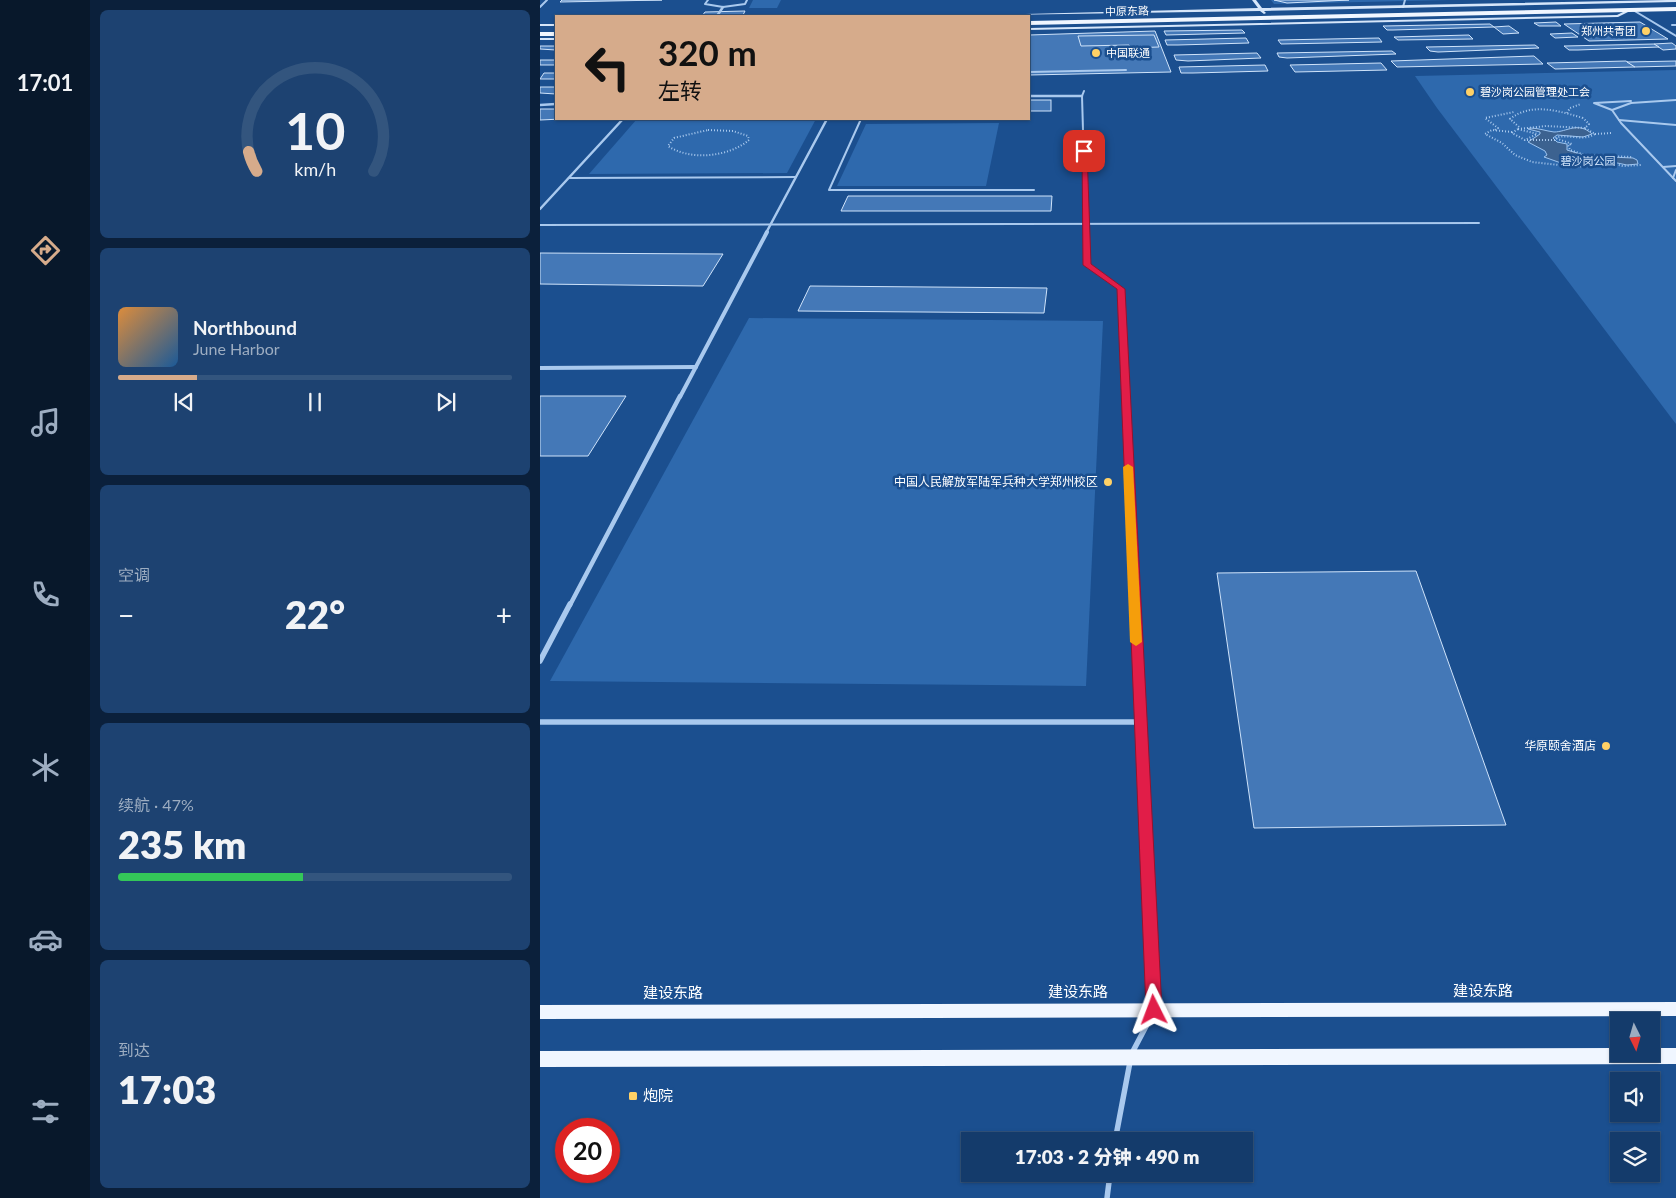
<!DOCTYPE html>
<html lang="zh">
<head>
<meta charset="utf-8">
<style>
  :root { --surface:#143b6b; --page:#1d4271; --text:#f1f3f6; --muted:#9dadc1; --line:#33557e; --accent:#d6ab8b }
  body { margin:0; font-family:Lato,"Noto Sans SC",sans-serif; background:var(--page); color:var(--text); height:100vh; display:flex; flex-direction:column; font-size:19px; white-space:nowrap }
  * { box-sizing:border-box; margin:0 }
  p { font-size:16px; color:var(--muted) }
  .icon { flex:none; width:28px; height:28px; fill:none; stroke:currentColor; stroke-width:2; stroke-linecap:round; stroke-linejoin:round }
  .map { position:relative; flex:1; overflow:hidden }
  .drawer { display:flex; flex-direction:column; gap:10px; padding:10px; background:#0b203b; width:450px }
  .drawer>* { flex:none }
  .guide { position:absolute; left:15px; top:15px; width:475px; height:105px; border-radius:0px; box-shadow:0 1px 4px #0004,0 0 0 1px var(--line); background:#d6ab8b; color:#111; overflow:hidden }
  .needle { width:32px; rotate:175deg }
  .fabs { position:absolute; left:1070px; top:1012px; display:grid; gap:10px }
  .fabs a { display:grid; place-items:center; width:50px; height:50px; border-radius:0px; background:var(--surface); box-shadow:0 1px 4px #0004,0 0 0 1px var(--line); font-size:25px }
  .speed { position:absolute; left:15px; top:1118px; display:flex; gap:10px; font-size:25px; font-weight:700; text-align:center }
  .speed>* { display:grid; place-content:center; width:65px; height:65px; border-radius:50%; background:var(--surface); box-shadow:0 1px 4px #0004,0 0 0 1px var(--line); line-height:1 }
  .speed .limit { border:8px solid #d22; background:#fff; color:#111 }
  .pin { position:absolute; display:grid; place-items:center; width:42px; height:42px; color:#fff; margin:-21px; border-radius:10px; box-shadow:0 2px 8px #0006 }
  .me { position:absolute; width:55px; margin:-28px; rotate:357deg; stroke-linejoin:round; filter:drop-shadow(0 0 4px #0008) }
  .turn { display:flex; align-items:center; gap:18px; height:105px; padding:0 20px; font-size:22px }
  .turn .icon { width:65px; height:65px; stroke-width:2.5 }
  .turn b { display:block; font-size:35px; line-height:42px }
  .big { font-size:38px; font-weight:800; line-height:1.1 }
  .drawer .widget { flex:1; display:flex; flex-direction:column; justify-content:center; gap:8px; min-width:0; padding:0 18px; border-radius:8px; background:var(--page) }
  .drawer .dial { align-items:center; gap:0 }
  .dial svg { height:130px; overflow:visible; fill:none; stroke:var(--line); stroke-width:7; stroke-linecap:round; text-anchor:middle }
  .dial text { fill:var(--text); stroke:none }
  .song { display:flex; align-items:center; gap:15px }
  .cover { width:60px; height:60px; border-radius:8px; background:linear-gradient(135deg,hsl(30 70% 55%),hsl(210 70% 35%)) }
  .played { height:5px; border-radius:2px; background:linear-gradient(90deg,var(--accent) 20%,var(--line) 20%) }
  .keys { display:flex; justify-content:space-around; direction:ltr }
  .heat { display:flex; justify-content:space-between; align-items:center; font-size:28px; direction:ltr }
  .charge { height:8px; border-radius:4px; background:linear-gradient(90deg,#34c759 47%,var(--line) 0) }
  .trip { position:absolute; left:421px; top:1132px; width:292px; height:50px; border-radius:0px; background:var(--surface); box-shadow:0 1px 4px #0004,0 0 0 1px var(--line); font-weight:800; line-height:50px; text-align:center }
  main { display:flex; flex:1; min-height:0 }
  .tab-bar { display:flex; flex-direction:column; width:90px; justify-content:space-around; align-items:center; background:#08182b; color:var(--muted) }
  .tab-bar .icon { width:35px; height:35px }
  .tab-bar .active { color:var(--accent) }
  .tab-bar b { font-size:22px; color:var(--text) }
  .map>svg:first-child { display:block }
</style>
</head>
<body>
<main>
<nav class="tab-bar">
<b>17:01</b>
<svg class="icon active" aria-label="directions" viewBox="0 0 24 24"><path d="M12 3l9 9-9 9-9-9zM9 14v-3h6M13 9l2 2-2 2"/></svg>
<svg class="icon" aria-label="music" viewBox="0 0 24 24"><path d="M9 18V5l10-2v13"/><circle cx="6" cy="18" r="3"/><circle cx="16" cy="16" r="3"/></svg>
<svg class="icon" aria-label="phone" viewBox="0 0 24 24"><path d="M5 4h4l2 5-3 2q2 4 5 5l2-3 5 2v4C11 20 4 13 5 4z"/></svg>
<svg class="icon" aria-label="climate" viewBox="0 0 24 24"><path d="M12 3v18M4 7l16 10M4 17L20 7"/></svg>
<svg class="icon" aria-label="car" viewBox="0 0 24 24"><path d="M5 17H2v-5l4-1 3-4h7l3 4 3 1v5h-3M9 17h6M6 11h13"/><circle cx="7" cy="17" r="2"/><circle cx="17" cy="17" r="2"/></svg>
<svg class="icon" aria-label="filters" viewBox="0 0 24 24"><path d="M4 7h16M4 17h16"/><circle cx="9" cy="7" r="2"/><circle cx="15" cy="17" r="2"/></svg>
</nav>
<section class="drawer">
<div class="widget dial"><svg viewBox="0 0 100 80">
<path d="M14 69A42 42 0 1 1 86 69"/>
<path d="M14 69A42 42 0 0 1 9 57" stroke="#d6ab8b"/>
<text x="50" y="56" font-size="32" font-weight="700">10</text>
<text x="50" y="72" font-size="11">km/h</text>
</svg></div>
<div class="widget">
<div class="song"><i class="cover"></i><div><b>Northbound</b><p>June Harbor</p></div></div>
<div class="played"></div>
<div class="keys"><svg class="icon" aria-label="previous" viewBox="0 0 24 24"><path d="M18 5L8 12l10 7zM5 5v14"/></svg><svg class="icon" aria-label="pause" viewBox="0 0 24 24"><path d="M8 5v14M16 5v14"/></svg><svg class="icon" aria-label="next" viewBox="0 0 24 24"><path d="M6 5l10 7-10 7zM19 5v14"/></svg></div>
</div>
<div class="widget"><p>空调</p>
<div class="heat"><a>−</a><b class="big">22°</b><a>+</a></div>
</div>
<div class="widget"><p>续航 · 47%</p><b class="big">235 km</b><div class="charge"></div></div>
<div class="widget"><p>到达</p><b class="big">17:03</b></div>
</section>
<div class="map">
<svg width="1136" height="1198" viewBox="0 0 1136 1198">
  <rect width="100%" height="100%" fill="#1b4f8f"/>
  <!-- green -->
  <g fill="#2e69ad">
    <path d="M213,0H241L237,8H209Z"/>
    <path d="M731,0H910L734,4Z"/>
    <path d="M1136,70V424L897,108L875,76Z"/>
    <path d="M97,119H276L247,173L49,174Z"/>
    <path d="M459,123L446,186H297L326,124Z"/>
    <path d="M209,318L563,321L546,686L10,681Z"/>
  </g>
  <!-- water -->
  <path fill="#3c6290" stroke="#9cc4f0" d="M990,128C998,128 1006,131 1014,132C1027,132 1038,121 1052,134L1043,137L1017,135L1013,138L1017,142L1027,144V150L1047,156L1093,158L1097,160L1098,164L1087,165L1053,158L1040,162L1024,164L1004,157L1007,155L1005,151L988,142L1000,134V132L988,129Z"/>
  <!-- building -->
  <g fill="#4478b7" stroke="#cfe3fa">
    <path d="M22,0H122L20,2Z"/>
    <path d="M734,0H809L747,3Z"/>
    <path d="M205,11L203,15L162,16L165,12Z"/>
    <path d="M1016,22L1021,26H999L994,23Z"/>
    <path d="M1100,22L1128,39L1049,41L1024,24Z"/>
    <path d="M950,24L954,27L969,26L979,33L963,34L954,27L853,30H847L843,26Z"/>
    <path d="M702,30L705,33L626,35L624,31Z"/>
    <path d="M615,31L631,72L489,75V35Z"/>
    <path d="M1032,33L1038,37L1015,38L1010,34Z"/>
    <path d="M614,35L619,47L590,48L589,45L541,46L538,36Z"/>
    <path d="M929,35L933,39L858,40L854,37Z"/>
    <path d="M706,38L709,43L638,45H627L625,40Z"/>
    <path d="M839,38L842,42L741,44L738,40Z"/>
    <path d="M1132,43L1136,46V49L1123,50L1114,44Z"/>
    <path d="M1114,44L1119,47L1038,50H1029L1024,46Z"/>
    <path d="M995,45L999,48L898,52L890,51L886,47Z"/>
    <path d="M0,46H16V50L0,49Z"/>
    <path d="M852,51L856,54L747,58L739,57L737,53Z"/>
    <path d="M717,53L721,58L648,61L636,60L634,55Z"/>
    <path d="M994,56L1003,64L857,67L851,61Z"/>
    <rect x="0" y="60" width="16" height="5"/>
    <path d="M1086,61L1095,67L1015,69L1007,63Z"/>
    <path d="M1136,61V66L1095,67L1087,62Z"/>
    <path d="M841,63L847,70L755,72L750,65Z"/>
    <path d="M725,65L728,71L653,73H641L639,67Z"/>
    <path d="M4,73H16V79H0Z"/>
    <path d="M0,87H16V94L0,93Z"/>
    <rect x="489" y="100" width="22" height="11"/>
    <path d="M0,109H16V119H22L0,120Z"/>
    <path d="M308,196H512L511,211H301Z"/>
    <path d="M0,253L183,254L163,286L0,284Z"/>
    <path d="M270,286L507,288L504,313L258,311Z"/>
    <path d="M0,396H86L48,456H0Z"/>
    <path d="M876,571L966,825L714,828L677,573Z"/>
  </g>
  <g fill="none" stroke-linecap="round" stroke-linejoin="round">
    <!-- path -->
    <g stroke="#a9c9ee" stroke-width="2" stroke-dasharray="1 2" stroke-linecap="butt">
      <path d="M1027,113L1030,108L1041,104"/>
      <path d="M979,127L970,119C991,102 1019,111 1043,118"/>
      <path d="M1045,128L1055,134C1042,142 1029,133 1015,138L1032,144L1028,145L1030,150L1045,155L1092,157"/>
      <path d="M978,129L997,134L985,140L972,133Z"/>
      <path d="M978,129L1006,126L1045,128L1049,124L1043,118"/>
      <path d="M168,130L193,131L208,136L209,140C189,157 150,161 128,146L134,138Z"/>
      <path d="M955,130L958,128L945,118L974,112"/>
      <path d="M972,132L952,130L945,134L962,143L975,155L992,162L1037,167L1069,163L1083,166L1101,165"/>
      <path d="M1055,134L1072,133"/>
      <path d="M987,140H1016"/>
    </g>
    <!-- lane-far4 -->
    <g stroke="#a9c9ee" stroke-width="2">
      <path d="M168,0L165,4L183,7L205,4L207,0"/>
      <path d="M0,7L7,0"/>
      <path d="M863,7L865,0"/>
      <path d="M1093,10L1136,36"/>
      <path d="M1132,25H1136"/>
      <path d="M489,72L586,70"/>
      <path d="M544,91L542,96L546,233"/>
      <path d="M1136,100L1091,103L1072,110L1081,123L1136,181"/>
      <path d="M1072,110L1054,103L1091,101"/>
      <path d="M321,119L289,190H494"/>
      <path d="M1079,120L1136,125"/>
      <path d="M1123,167L1136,166"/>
      <path d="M29,178L256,177"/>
      <path d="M1133,178L1136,170"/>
      <path d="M0,225L939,223"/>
    </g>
    <!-- lane-far3 -->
    <path stroke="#a9c9ee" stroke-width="2.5" d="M546,232L547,265L581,289L586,397"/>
    <!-- lane-far2 -->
    <path stroke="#a9c9ee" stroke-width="3" d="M586,396L595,605"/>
    <!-- lane-far1 -->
    <path stroke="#a9c9ee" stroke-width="4.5" d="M595,604L608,867"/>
    <!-- lane -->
    <g stroke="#a9c9ee" stroke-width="5.5">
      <path d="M607,866L614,1008"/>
      <path d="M592,1053L612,1015"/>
      <path d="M575,1141L590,1062"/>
      <path d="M567,1198L570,1174"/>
    </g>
    <!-- street-far3 -->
    <g stroke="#a9c9ee" stroke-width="2.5">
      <path d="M177,16L183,7"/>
      <path d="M489,96H542"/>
      <path d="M0,105L16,104"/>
      <path d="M0,209L83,119"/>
      <path d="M226,233L287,119"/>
    </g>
    <!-- street-far2 -->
    <g stroke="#a9c9ee" stroke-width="4">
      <path d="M0,368L156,367"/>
      <path d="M140,397L227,232"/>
    </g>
    <!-- street-far1 -->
    <path stroke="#a9c9ee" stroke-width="4.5" d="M30,605L140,396"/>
    <!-- street -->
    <g stroke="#a9c9ee" stroke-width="5.5">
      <path d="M0,661L30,604"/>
      <path d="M0,722H599"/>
    </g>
    <!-- secondary -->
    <g fill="#d6e6fa" fill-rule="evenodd">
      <path d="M712,0H716L722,8L1127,0H1136V2L724,11L726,13L724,14L720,11L404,16L718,8Z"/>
      <path d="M1089,9L1092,10L1078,17L489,30V28L1077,15Z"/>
      <rect x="0" y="24" width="16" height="2"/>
      <rect x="0" y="38" width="16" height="2"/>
    </g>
    <!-- primary -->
    <g fill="#f0f6ff" fill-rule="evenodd">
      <path d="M1136,7V11L489,25V21Z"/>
      <rect x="0" y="32" width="16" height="4"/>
      <path d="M1136,1002V1016L0,1019V1005Z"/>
      <path d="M1079,1048V1054H1111V1048H1136V1064L0,1067V1051Z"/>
    </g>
  </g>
  <!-- route -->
  <path fill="#e11d48" stroke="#92132f" d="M542,149L547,151L551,264L585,289L622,1010L620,1015L614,1017L608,1015L606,1010L577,289L543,265Z"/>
  <!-- slow -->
  <path fill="#f59e0b" d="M588,464L593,467L602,642L596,646L590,642L583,467Z"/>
  <!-- markers -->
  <g fill="#ffd166" stroke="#1b4f8f" stroke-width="2">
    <circle cx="1106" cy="31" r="5"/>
    <circle cx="556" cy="53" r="5"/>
    <circle cx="930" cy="92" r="5"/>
    <circle cx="568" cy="482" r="5"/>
    <circle cx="1066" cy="746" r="5"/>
    <rect x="88" y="1091" width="10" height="10" rx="2.5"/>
  </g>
  <g text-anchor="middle" stroke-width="5" stroke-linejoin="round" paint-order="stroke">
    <!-- far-street labels -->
    <g font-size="11" fill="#fff" stroke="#1b4f8f">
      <text transform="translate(587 11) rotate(-1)" y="4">中原东路</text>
    </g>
    <!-- far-poi labels -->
    <g font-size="11" fill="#fff" stroke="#1b4f8f" text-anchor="start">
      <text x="1096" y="35" text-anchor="end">郑州共青团</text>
      <text x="566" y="57">中国联通</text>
      <text x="940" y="96">碧沙岗公园管理处工会</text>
    </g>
    <!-- far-park labels -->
    <g font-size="11" fill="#cfe3fa" stroke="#1b4f8f">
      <text x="1048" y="165">碧沙岗公园</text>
    </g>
    <!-- poi labels -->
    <g font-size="12" fill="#fff" stroke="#1b4f8f" text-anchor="end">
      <text x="558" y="486">中国人民解放军陆军兵种大学郑州校区</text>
      <text x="1056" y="750">华原颐舍酒店</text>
    </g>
    <!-- near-street labels -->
    <g font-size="15" fill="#fff" stroke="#1b4f8f">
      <text x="943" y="996">建设东路</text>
      <text x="538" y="997">建设东路</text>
      <text x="133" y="998">建设东路</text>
    </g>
    <!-- near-poi labels -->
    <g font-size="15" fill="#fff" stroke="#1b4f8f" text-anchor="start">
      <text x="103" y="1101">炮院</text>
    </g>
  </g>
</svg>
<div class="fabs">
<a><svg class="needle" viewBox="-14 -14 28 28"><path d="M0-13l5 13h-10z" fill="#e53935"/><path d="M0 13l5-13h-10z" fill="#9dadc1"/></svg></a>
<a><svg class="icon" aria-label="sound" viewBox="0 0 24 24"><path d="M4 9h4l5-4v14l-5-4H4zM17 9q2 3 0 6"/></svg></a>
<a><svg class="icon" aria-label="layers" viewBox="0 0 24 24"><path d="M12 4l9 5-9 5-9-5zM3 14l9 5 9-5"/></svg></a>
</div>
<div class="speed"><div class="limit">20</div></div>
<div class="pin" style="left:544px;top:151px;background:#d93025"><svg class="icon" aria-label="arrive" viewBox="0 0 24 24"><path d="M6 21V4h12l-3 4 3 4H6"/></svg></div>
<svg class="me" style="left:614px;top:1010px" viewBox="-20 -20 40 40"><path d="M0-17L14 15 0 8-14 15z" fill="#e11d48" stroke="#fff" stroke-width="4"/></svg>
<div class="trip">17:03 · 2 分钟 · 490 m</div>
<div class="guide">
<div class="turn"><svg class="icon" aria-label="left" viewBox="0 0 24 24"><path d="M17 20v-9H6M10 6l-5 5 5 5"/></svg><div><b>320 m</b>左转</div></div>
</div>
</div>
</main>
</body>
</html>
